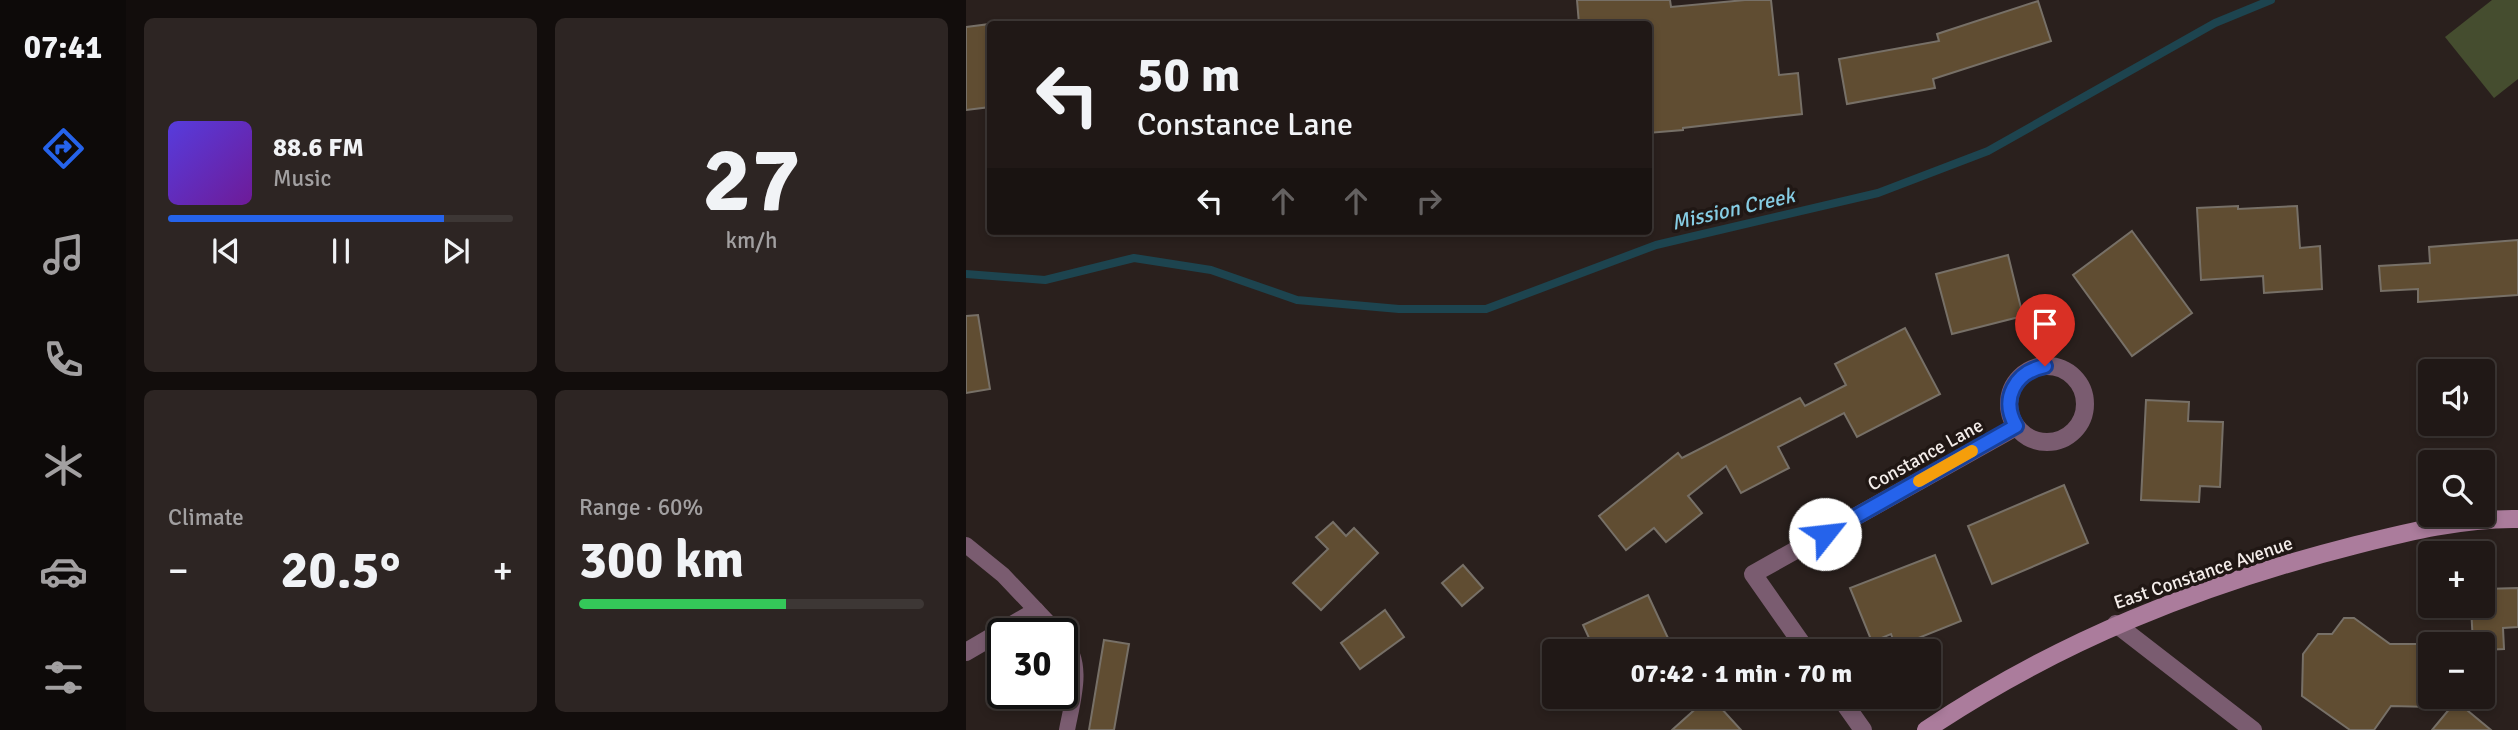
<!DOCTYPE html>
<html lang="en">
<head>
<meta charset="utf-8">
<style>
  :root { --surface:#201816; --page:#2d2523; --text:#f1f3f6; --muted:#a2a0a1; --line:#3d3735; --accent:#2563eb }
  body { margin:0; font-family:Signika,sans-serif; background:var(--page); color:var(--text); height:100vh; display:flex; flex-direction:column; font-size:26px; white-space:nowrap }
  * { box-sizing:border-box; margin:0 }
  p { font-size:23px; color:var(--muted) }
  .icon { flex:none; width:38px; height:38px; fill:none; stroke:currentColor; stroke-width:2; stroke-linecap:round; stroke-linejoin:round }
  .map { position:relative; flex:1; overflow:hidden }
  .details { display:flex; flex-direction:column; gap:18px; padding:18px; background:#120d0c; width:840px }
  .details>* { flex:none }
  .hud { position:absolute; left:21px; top:21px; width:665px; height:214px; border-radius:7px; box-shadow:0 4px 10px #0003,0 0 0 2px var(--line); background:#201816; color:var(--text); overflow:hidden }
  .controls { position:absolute; left:1452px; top:359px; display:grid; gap:14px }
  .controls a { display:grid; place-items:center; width:77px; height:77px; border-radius:7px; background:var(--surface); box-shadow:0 4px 10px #0003,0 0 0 2px var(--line); font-size:35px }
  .speed { position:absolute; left:21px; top:618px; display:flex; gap:14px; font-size:35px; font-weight:700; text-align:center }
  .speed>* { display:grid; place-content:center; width:91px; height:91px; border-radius:50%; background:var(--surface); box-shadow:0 4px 10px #0003,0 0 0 2px var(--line); line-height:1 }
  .speed .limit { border:4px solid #111; border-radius:10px; background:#fff; color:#111 }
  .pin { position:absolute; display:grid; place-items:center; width:60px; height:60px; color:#fff; margin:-72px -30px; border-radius:50% 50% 50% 0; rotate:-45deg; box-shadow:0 0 7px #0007 }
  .pin .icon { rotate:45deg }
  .me { position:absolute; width:77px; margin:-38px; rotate:61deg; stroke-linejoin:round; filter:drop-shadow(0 0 5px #0008) }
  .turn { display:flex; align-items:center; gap:24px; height:147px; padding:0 35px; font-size:32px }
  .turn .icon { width:91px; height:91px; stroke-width:2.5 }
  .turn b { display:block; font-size:49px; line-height:60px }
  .lanes { display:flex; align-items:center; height:66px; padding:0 35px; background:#0003; justify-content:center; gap:35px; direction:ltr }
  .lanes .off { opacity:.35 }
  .big { font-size:52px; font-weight:800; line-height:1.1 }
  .details .card { flex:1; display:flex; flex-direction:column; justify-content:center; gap:10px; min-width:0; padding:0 24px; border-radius:10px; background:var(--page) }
  .details .dial { align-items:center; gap:0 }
  .dial b { font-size:91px; line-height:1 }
  .song { display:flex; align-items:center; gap:21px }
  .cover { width:84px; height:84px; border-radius:10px; background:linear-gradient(135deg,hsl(250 70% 55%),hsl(280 70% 35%)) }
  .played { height:7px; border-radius:4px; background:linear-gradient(90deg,var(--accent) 80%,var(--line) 80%) }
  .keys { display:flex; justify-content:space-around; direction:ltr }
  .heat { display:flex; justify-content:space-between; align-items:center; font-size:38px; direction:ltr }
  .charge { height:10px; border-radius:5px; background:linear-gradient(90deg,#34c759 60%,var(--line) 0) }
  .details .tiles { flex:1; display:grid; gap:18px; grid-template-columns:repeat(2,1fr) }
  .trip { position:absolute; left:576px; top:639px; width:399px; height:70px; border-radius:7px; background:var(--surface); box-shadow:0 4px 10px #0003,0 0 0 2px var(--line); font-weight:800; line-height:70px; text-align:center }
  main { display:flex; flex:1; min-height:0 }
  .tab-bar { display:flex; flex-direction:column; width:126px; justify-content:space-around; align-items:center; background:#0d0a09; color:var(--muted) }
  .tab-bar .icon { width:49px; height:49px }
  .tab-bar .current { color:var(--accent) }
  .tab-bar b { font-size:32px; color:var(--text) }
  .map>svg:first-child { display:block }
</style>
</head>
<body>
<main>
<nav class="tab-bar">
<b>07:41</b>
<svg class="icon current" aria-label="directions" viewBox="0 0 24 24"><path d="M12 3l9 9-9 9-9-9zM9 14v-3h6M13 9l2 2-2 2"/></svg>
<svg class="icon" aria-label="music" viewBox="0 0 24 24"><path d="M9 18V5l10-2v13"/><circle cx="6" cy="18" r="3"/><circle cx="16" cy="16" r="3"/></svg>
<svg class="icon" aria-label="phone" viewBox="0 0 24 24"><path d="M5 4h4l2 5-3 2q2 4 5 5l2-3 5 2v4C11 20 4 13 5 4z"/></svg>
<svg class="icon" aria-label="climate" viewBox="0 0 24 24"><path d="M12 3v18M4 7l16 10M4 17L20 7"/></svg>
<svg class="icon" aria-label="car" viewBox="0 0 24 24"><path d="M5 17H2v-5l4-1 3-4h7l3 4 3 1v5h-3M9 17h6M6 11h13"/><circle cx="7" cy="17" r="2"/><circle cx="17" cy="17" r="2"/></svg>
<svg class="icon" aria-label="filters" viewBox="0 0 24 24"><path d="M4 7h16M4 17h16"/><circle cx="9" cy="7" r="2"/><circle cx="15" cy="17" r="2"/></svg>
</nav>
<section class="details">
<div class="tiles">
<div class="card">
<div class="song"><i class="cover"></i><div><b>88.6 FM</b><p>Music</p></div></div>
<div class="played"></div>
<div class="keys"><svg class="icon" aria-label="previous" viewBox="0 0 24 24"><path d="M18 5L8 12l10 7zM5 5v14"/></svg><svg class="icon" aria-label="pause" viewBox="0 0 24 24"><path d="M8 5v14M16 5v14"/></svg><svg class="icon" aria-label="next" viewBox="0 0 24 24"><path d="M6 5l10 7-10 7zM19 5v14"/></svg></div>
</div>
<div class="card dial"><b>27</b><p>km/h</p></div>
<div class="card"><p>Climate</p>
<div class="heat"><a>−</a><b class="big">20.5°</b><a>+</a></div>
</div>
<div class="card"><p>Range · 60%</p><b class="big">300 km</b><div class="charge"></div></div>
</div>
</section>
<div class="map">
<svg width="1552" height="730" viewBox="0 0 1552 730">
  <rect width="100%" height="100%" fill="#2a201d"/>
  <!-- green -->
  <path fill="#454d2f" d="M1526,0H1552V79L1528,98L1479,37Z"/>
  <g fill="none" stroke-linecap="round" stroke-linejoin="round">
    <!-- stream -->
    <path stroke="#1d444f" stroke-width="8" d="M0,274L79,280L168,258L245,270L331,300L433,309H520L690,245L912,193L1022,151L1249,23L1305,0"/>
  </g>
  <!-- building -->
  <g fill="#604d32" stroke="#777067" stroke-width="2">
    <path d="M611,0H704L705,7L779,0H805L813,75L832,73L836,114L717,128V130L682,133V24H613Z"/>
    <path d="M1072,1L1085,41L967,79L969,88L881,104L873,59L973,41L971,34Z"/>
    <path d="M24,24V107L0,110V27Z"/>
    <path d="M1272,206V209L1331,206L1334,248L1354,246L1356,289L1298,293L1297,276L1235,280L1231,208Z"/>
    <path d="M1166,231L1226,313L1166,356L1107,275Z"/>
    <path d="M1552,240V295L1452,302V289L1415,291L1413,266L1464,263L1463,247Z"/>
    <path d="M1042,255L1057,316L986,334L970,274Z"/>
    <path d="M12,315L24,389L0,393V316Z"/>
    <path d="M939,328L974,394L891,437L878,413L812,447L823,468L775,493L760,466L722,496L736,513L700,542L688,528L660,550L633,516L712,453L716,458L834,398L839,406L880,385L869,364Z"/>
    <path d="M1180,400L1223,402L1222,421L1257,422L1254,487L1234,486L1233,502L1175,500Z"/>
    <path d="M1098,485L1122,543L1026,584L1002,526Z"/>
    <path d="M367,522L380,536L388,528L412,553L355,610L327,583L362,549L350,537Z"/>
    <path d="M969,555L995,621L930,647L925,634L906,642L884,588Z"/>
    <path d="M497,565L517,588L496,606L476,583Z"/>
    <path d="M1552,588V627L1537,628L1538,649L1517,650V644H1507L1505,606H1517V589Z"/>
    <path d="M682,595L708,651H629L617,625Z"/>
    <path d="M419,610L438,637L394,669L375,643Z"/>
    <path d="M1378,618H1388L1424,644H1465V707L1425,706L1408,730H1384L1336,696L1337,654L1352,634H1366Z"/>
    <path d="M138,640L163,644L148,730H123Z"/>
    <path d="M744,696L775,730H706Z"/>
    <path d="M1490,701L1525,730H1466Z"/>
  </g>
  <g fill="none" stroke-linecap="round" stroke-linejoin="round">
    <!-- lane -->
    <g stroke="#7a5c70" stroke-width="16">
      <path d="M0,545L37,575L93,634"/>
      <path d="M96,637C119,664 107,698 101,730"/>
    </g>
    <!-- street -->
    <g stroke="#7a5c70" stroke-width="18">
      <circle cx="1081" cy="404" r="38"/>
      <path d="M1150,624L1287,730"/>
      <path d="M841,651L787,574L1050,427"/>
      <path d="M0,652L70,611"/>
      <path d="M873,696L897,730"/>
    </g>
    <!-- secondary -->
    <path stroke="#ab7c9c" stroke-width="18" d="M960,730C1092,641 1236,584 1390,545C1442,532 1498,518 1552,519"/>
  </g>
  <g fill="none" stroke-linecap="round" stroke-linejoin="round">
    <!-- route casing -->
    <g stroke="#184099" stroke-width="18">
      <path id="route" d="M859,534L1050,426C1034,399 1049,372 1079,366"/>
    </g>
    <!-- route -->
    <use href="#route" stroke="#2563eb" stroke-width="12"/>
    <!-- slow -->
    <path stroke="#f59e0b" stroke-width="12" d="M953,481L1006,451"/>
  </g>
  <g text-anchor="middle" stroke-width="7" stroke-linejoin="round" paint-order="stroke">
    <!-- street labels -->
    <g font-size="19" fill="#f4edea" stroke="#201714">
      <text transform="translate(959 454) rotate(-29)" y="7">Constance Lane</text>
      <text transform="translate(1237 572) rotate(-19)" y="7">East Constance Avenue</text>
    </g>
    <!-- water labels -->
    <g font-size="21" font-style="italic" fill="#86cde4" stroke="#201714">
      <text transform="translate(767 209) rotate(-13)" y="7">Mission Creek</text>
    </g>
  </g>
</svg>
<div class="controls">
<a><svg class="icon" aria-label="sound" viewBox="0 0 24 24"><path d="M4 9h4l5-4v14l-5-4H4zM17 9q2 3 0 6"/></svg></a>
<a><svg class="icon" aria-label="search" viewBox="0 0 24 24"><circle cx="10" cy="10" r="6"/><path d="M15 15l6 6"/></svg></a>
<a>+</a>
<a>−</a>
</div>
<div class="speed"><div class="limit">30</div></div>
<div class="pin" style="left:1079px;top:366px;background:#d93025"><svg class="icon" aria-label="arrive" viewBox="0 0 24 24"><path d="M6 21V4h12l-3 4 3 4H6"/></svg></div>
<svg class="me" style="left:859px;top:534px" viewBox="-20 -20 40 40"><circle r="19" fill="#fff"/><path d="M0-13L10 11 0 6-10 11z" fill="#2563eb"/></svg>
<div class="trip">07:42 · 1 min · 70 m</div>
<div class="hud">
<div class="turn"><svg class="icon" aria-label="left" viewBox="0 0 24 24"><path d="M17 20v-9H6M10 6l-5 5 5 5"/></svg><div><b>50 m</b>Constance Lane</div></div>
<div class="lanes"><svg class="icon" aria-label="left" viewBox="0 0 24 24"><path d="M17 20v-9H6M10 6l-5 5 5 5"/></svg><svg class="icon off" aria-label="ahead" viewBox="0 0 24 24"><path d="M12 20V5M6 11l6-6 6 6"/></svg><svg class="icon off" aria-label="ahead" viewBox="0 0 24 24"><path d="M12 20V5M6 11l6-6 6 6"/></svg><svg class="icon off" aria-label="right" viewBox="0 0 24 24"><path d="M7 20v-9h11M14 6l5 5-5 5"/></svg></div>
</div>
</div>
</main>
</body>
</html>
